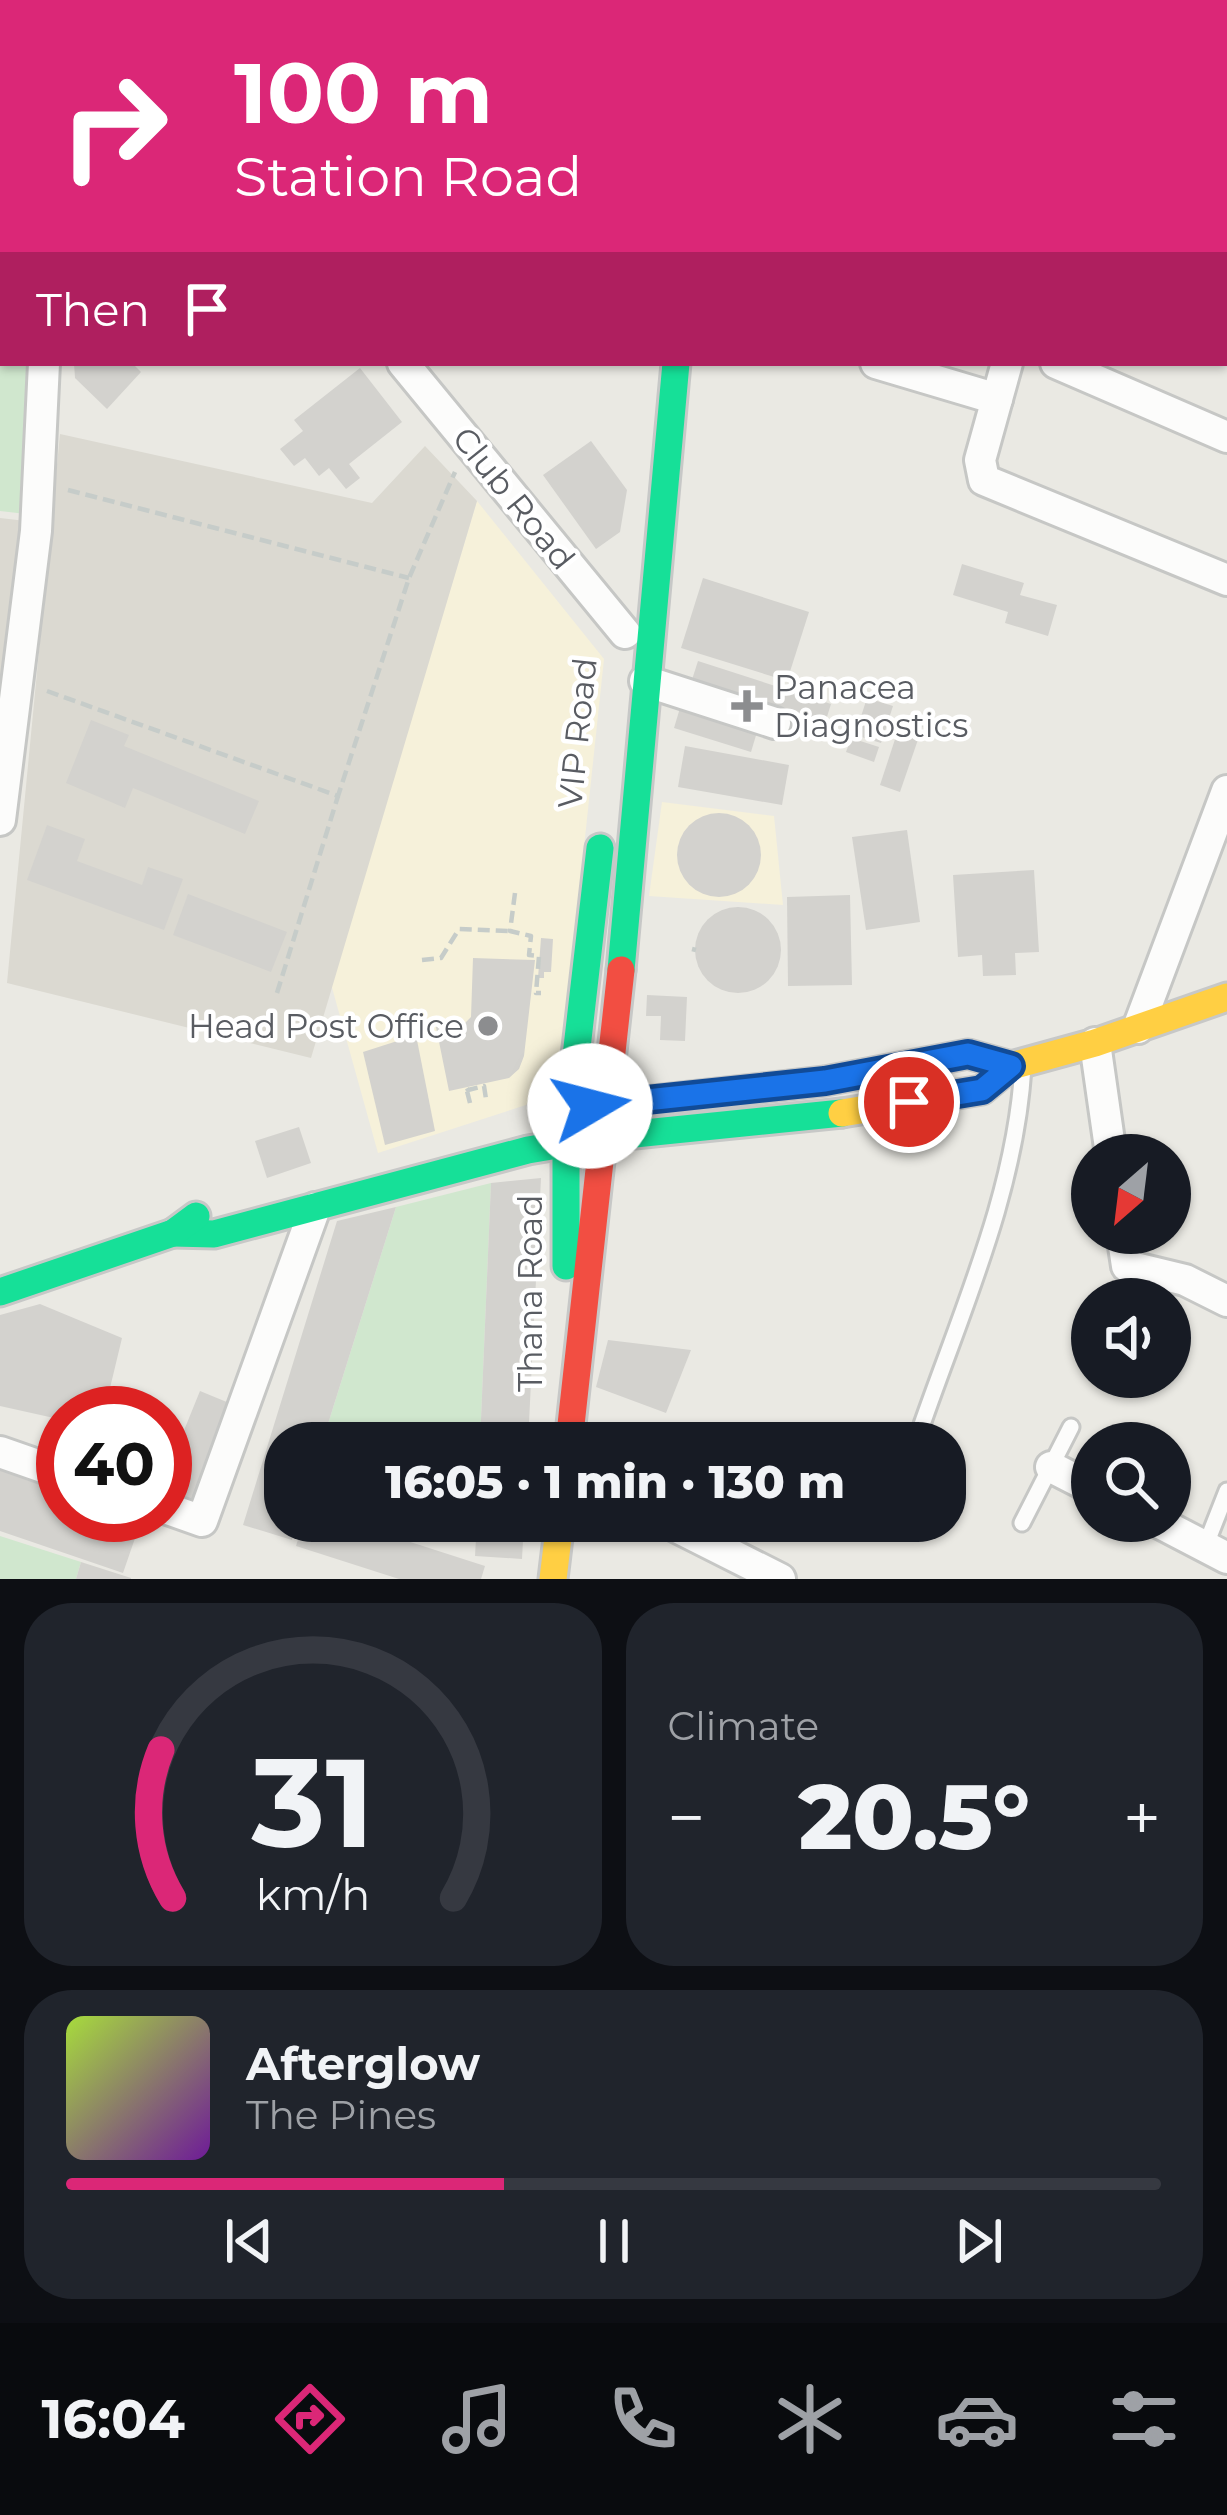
<!DOCTYPE html>
<html lang="en">
<head>
<meta charset="utf-8">
<style>
  :root { --surface:#171b24; --page:#20242c; --text:#f1f3f6; --muted:#9ea1a6; --line:#363941; --accent:#db2777 }
  body { margin:0; font-family:Montserrat,sans-serif; background:var(--page); color:var(--text); height:100vh; display:flex; flex-direction:column; font-size:45px; white-space:nowrap }
  * { box-sizing:border-box; margin:0 }
  p { font-size:39px; color:var(--muted) }
  .icon { flex:none; width:66px; height:66px; fill:none; stroke:currentColor; stroke-width:2; stroke-linecap:round; stroke-linejoin:round }
  .map { position:relative; height:1579px; overflow:hidden }
  .sheet { display:flex; flex-direction:column; gap:24px; padding:24px; background:#0d0f14; flex:1 }
  .sheet>* { flex:none }
  .hud { position:absolute; left:0px; top:0px; width:1227px; height:366px; box-shadow:0 3px 9px #0004; background:#db2777; color:#fff; overflow:hidden }
  .needle { width:78px; rotate:208deg }
  .fabs { position:absolute; left:1071px; top:1134px; display:grid; gap:24px }
  .fabs a { display:grid; place-items:center; width:120px; height:120px; border-radius:50%; background:var(--surface); box-shadow:0 3px 9px #0004; font-size:60px }
  .speed { position:absolute; left:36px; top:1386px; display:flex; gap:24px; font-size:60px; font-weight:700; text-align:center }
  .speed>* { display:grid; place-content:center; width:156px; height:156px; border-radius:50%; background:var(--surface); box-shadow:0 3px 9px #0004; line-height:1 }
  .speed .limit { border:18px solid #d22; background:#fff; color:#111 }
  .pin { position:absolute; display:grid; place-items:center; width:102px; height:102px; color:#fff; margin:-51px; border:6px solid #fff; border-radius:50%; box-shadow:0 3px 12px #0007 }
  .me { position:absolute; width:132px; margin:-66px; rotate:82deg; stroke-linejoin:round; filter:drop-shadow(0 0 9px #0008) }
  .turn { display:flex; align-items:center; gap:42px; height:252px; padding:0 36px; font-size:54px }
  .turn .icon { width:156px; height:156px; stroke-width:2.5 }
  .turn b { display:block; font-size:84px; line-height:102px }
  .then { display:flex; align-items:center; height:114px; padding:0 36px; background:#0003; gap:24px; font-size:45px }
  .big { font-size:90px; font-weight:800; line-height:1.1 }
  .sheet .widget { flex:1; display:flex; flex-direction:column; justify-content:center; gap:18px; min-width:0; padding:0 42px; border-radius:48px; background:var(--page) }
  .sheet .dial { align-items:center; gap:0 }
  .dial svg { height:312px; overflow:visible; fill:none; stroke:var(--line); stroke-width:7; stroke-linecap:round; text-anchor:middle }
  .dial text { fill:var(--text); stroke:none }
  .song { display:flex; align-items:center; gap:36px }
  .cover { width:144px; height:144px; border-radius:18px; background:linear-gradient(135deg,hsl(80 70% 55%),hsl(280 70% 35%)) }
  .played { height:12px; border-radius:6px; background:linear-gradient(90deg,var(--accent) 40%,var(--line) 40%) }
  .keys { display:flex; justify-content:space-around; direction:ltr }
  .heat { display:flex; justify-content:space-between; align-items:center; font-size:66px; direction:ltr }
  .sheet .tiles { flex:1; display:grid; gap:24px; grid-template-columns:1fr 1fr }
  .widget:last-child { grid-column:span 2 }
  .trip { position:absolute; left:264px; top:1422px; width:702px; height:120px; border-radius:48px; background:var(--surface); box-shadow:0 3px 9px #0004; font-weight:800; line-height:120px; text-align:center }
  .dock { display:flex; height:192px; justify-content:space-around; align-items:center; background:#090b0e; color:var(--muted) }
  .dock .icon { width:84px; height:84px }
  .dock .selected { color:var(--accent) }
  .dock b { font-size:54px; color:var(--text) }
  .map>svg:first-child { display:block }
</style>
</head>
<body>
<div class="map">
<svg width="1227" height="1579" viewBox="0 0 1227 1579">
  <rect width="100%" height="100%" fill="#eae9e3"/>
  <!-- commercial -->
  <g fill="#f6f1da">
    <path d="M477,501L604,659L564,1035L553,1073L536,1097L526,1105L378,1153L331,984Z"/>
    <path d="M662,802L774,816L783,905L649,896Z"/>
  </g>
  <!-- education -->
  <g fill="#dbd9d1">
    <path d="M60,434L372,503L425,446L477,501L311,1058L7,983Z"/>
    <path d="M0,518L26,521L0,768Z"/>
  </g>
  <!-- green -->
  <g fill="#d0e7ce">
    <path d="M0,85L3,363H30L26,514L0,511Z"/>
    <path d="M491,1183L480,1443H322L396,1207Z"/>
    <path d="M0,1536L81,1562L76,1579H0Z"/>
  </g>
  <!-- building -->
  <g fill="#d3d2ce">
    <path d="M74,363H132L141,372L107,409L75,378Z"/>
    <path d="M360,368L402,422L349,464L360,478L346,489L329,468L319,476L305,458L294,466L280,449L303,431L294,420Z"/>
    <path d="M591,441L627,490L620,532L596,549L543,475Z"/>
    <path d="M962,564L1024,583L1020,595L1057,605L1048,636L1005,623L1008,612L953,595Z"/>
    <path d="M703,578L809,612L787,681L681,648Z"/>
    <path d="M698,661L831,704L822,733L689,689Z"/>
    <path d="M683,698L760,722L751,752L674,728Z"/>
    <path d="M867,698L893,706L881,743L855,735Z"/>
    <path d="M902,718L923,725L900,792L880,785Z"/>
    <path d="M91,720L129,735L124,746L259,801L245,834L133,788L125,808L66,783Z"/>
    <path d="M851,738L879,747L874,762L846,752Z"/>
    <path d="M685,746L789,765L782,805L678,787Z"/>
    <circle cx="719" cy="855" r="42"/>
    <path d="M47,825L85,839L77,861L142,885L148,867L183,879L164,930L27,880Z"/>
    <path d="M907,830L920,922L866,930L852,837Z"/>
    <path d="M1034,870L1039,952L1015,953L1016,975L983,976L982,955L958,957L953,875Z"/>
    <path d="M188,894L287,932L271,972L173,935Z"/>
    <path d="M850,895L852,985L788,986L787,897Z"/>
    <circle cx="738" cy="950" r="43"/>
    <path d="M541,938L553,939L551,972H544V978H538Z"/>
    <path d="M473,958L535,960L524,1056L519,1069L509,1078L449,1091L436,1027L464,1024L471,1017Z"/>
    <path d="M647,995L687,997L685,1041L660,1040L661,1016H646Z"/>
    <path d="M416,1035L435,1131L385,1145L363,1052Z"/>
    <path d="M299,1127L311,1163L267,1178L255,1141Z"/>
    <path d="M541,1178L528,1443H480L491,1183Z"/>
    <path d="M396,1207L322,1443H285V1521H298L292,1540L243,1525L337,1221Z"/>
    <path d="M40,1304L122,1338L104,1413H63V1420L0,1406V1315Z"/>
    <path d="M608,1340L691,1350L666,1413L596,1387Z"/>
    <path d="M200,1391L234,1405L192,1508L165,1496V1477Z"/>
    <path d="M0,1461L63,1483V1515H143L123,1573L0,1531Z"/>
    <path d="M304,1521H345L485,1566L481,1579H399L296,1546Z"/>
    <path d="M477,1521H524L522,1559L475,1556Z"/>
    <path d="M81,1562L131,1578V1579H76Z"/>
  </g>
  <g fill="none" stroke-linecap="round" stroke-linejoin="round">
    <!-- lane casing -->
    <g stroke="#c6c7c5" stroke-width="21">
      <g id="lane">
        <path d="M918,1436C959,1316 1016,1194 1023,1066"/>
        <path d="M1022,1523L1071,1427"/>
        <path d="M1205,1547L1227,1491"/>
      </g>
    </g>
    <!-- street casing -->
    <g stroke="#c6c7c5" stroke-width="36">
      <g id="street">
        <path d="M100,0L103,3"/>
        <path d="M403,363L625,633"/>
        <path d="M876,363L997,399"/>
        <path d="M1007,363L980,460L984,480L1227,580"/>
        <path d="M1056,363L1227,437"/>
        <path d="M645,681L775,723"/>
        <path d="M0,820L36,531L44,363"/>
        <path d="M1138,1028L1227,791"/>
        <path d="M1095,1043L1111,1155"/>
        <path d="M1122,1233L1127,1266L1185,1280L1227,1301"/>
        <path d="M0,1452L63,1474"/>
        <path d="M1051,1467L1092,1488"/>
        <path d="M165,1508L202,1521L315,1208"/>
        <path d="M665,1521L780,1579"/>
        <path d="M1156,1521L1227,1558"/>
      </g>
    </g>
    <!-- fast casing -->
    <g stroke="#c7c8c7" stroke-width="33">
      <g id="fast">
        <path d="M692,0V3"/>
        <path d="M621,970L676,363"/>
        <path d="M173,1233L214,1234L528,1150L605,1137L842,1113"/>
        <path d="M566,1266V1143L600,848"/>
        <path d="M0,1292L173,1233L196,1216"/>
      </g>
    </g>
    <!-- slow casing -->
    <g stroke="#c7c8c7" stroke-width="33">
      <g id="slow">
        <path d="M582,1108L825,1081L968,1054L1011,1066"/>
        <path d="M842,1113L982,1090L1011,1066L1095,1043L1227,997"/>
        <path d="M553,1579L560,1521"/>
      </g>
    </g>
    <!-- jam casing -->
    <g stroke="#c7c8c7" stroke-width="33">
      <path id="jam" d="M569,1443L621,970"/>
    </g>
    <!-- path -->
    <g stroke="#c6ccc9" stroke-width="4.5" stroke-dasharray="12 6" stroke-linecap="butt">
      <path d="M68,490L409,578"/>
      <path d="M47,691L338,796L409,578L455,472"/>
      <path d="M515,893L510,931L531,936L529,955L539,956L536,993H541"/>
      <path d="M692,949L696,950"/>
      <path d="M422,960L441,958L459,929L510,931"/>
      <path d="M277,993L338,796"/>
      <path d="M470,1103L466,1087L468,1090L484,1086L486,1099"/>
    </g>
    <!-- lane -->
    <use href="#lane" stroke="#fcfcfb" stroke-width="15"/>
    <!-- street -->
    <use href="#street" stroke="#fcfcfb" stroke-width="30"/>
    <!-- fast -->
    <use href="#fast" stroke="#16e098" stroke-width="27"/>
    <!-- slow -->
    <use href="#slow" stroke="#ffcf43" stroke-width="27"/>
    <!-- jam -->
    <use href="#jam" stroke="#f24e42" stroke-width="27"/>
  </g>
  <g fill="none" stroke-linecap="round" stroke-linejoin="round">
    <!-- route casing -->
    <g stroke="#114b97" stroke-width="30">
      <path id="route" d="M590,1106L825,1081L968,1054L1011,1066L982,1090L909,1102"/>
    </g>
    <!-- route -->
    <use href="#route" stroke="#1a73e8" stroke-width="21"/>
  </g>
  <!-- markers -->
  <g fill="#8c8d8f" stroke="#fff" stroke-width="4.5">
    <path d="M741 688h12v12h12v12h-12v12h-12v-12h-12v-12h12z"/>
    <circle cx="488" cy="1026" r="12"/>
  </g>
  <g text-anchor="middle" stroke-width="9" stroke-linejoin="round" paint-order="stroke">
    <!-- street labels -->
    <g font-size="33" fill="#595c62" stroke="#fff">
      <text transform="translate(514 498) rotate(51)" y="12">Club Road</text>
      <text transform="translate(577 733) rotate(-84)" y="12">VIP Road</text>
      <text transform="translate(530 1293) rotate(-90)" y="12">Thana Road</text>
    </g>
    <!-- poi labels -->
    <g font-size="33" fill="#595c62" stroke="#fff" text-anchor="start">
      <text x="774" y="699">Panacea<tspan x="774" dy="38">Diagnostics</tspan></text>
      <text x="464" y="1038" text-anchor="end">Head Post Office</text>
    </g>
  </g>
</svg>
<div class="fabs">
<a><svg class="needle" viewBox="-14 -14 28 28"><path d="M0-13l5 13h-10z" fill="#e53935"/><path d="M0 13l5-13h-10z" fill="#9ea1a6"/></svg></a>
<a><svg class="icon" aria-label="sound" viewBox="0 0 24 24"><path d="M4 9h4l5-4v14l-5-4H4zM17 9q2 3 0 6"/></svg></a>
<a><svg class="icon" aria-label="search" viewBox="0 0 24 24"><circle cx="10" cy="10" r="6"/><path d="M15 15l6 6"/></svg></a>
</div>
<div class="speed"><div class="limit">40</div></div>
<div class="pin" style="left:909px;top:1102px;background:#d93025"><svg class="icon" aria-label="arrive" viewBox="0 0 24 24"><path d="M6 21V4h12l-3 4 3 4H6"/></svg></div>
<svg class="me" style="left:590px;top:1106px" viewBox="-20 -20 40 40"><circle r="19" fill="#fff"/><path d="M0-13L10 11 0 6-10 11z" fill="#1a73e8"/></svg>
<div class="trip">16:05 · 1 min · 130 m</div>
<div class="hud">
<div class="turn"><svg class="icon" aria-label="right" viewBox="0 0 24 24"><path d="M7 20v-9h11M14 6l5 5-5 5"/></svg><div><b>100 m</b>Station Road</div></div>
<div class="then">Then<svg class="icon" aria-label="arrive" viewBox="0 0 24 24"><path d="M6 21V4h12l-3 4 3 4H6"/></svg></div>
</div>
</div>
<section class="sheet">
<div class="tiles">
<div class="widget dial"><svg viewBox="0 0 100 80">
<path d="M14 69A42 42 0 1 1 86 69"/>
<path d="M14 69A42 42 0 0 1 11 31" stroke="#db2777"/>
<text x="50" y="56" font-size="32" font-weight="700">31</text>
<text x="50" y="72" font-size="11">km/h</text>
</svg></div>
<div class="widget"><p>Climate</p>
<div class="heat"><a>−</a><b class="big">20.5°</b><a>+</a></div>
</div>
<div class="widget">
<div class="song"><i class="cover"></i><div><b>Afterglow</b><p>The Pines</p></div></div>
<div class="played"></div>
<div class="keys"><svg class="icon" aria-label="previous" viewBox="0 0 24 24"><path d="M18 5L8 12l10 7zM5 5v14"/></svg><svg class="icon" aria-label="pause" viewBox="0 0 24 24"><path d="M8 5v14M16 5v14"/></svg><svg class="icon" aria-label="next" viewBox="0 0 24 24"><path d="M6 5l10 7-10 7zM19 5v14"/></svg></div>
</div>
</div>
</section>
<nav class="dock">
<b>16:04</b>
<svg class="icon selected" aria-label="directions" viewBox="0 0 24 24"><path d="M12 3l9 9-9 9-9-9zM9 14v-3h6M13 9l2 2-2 2"/></svg>
<svg class="icon" aria-label="music" viewBox="0 0 24 24"><path d="M9 18V5l10-2v13"/><circle cx="6" cy="18" r="3"/><circle cx="16" cy="16" r="3"/></svg>
<svg class="icon" aria-label="phone" viewBox="0 0 24 24"><path d="M5 4h4l2 5-3 2q2 4 5 5l2-3 5 2v4C11 20 4 13 5 4z"/></svg>
<svg class="icon" aria-label="climate" viewBox="0 0 24 24"><path d="M12 3v18M4 7l16 10M4 17L20 7"/></svg>
<svg class="icon" aria-label="car" viewBox="0 0 24 24"><path d="M5 17H2v-5l4-1 3-4h7l3 4 3 1v5h-3M9 17h6M6 11h13"/><circle cx="7" cy="17" r="2"/><circle cx="17" cy="17" r="2"/></svg>
<svg class="icon" aria-label="filters" viewBox="0 0 24 24"><path d="M4 7h16M4 17h16"/><circle cx="9" cy="7" r="2"/><circle cx="15" cy="17" r="2"/></svg>
</nav>
</body>
</html>
